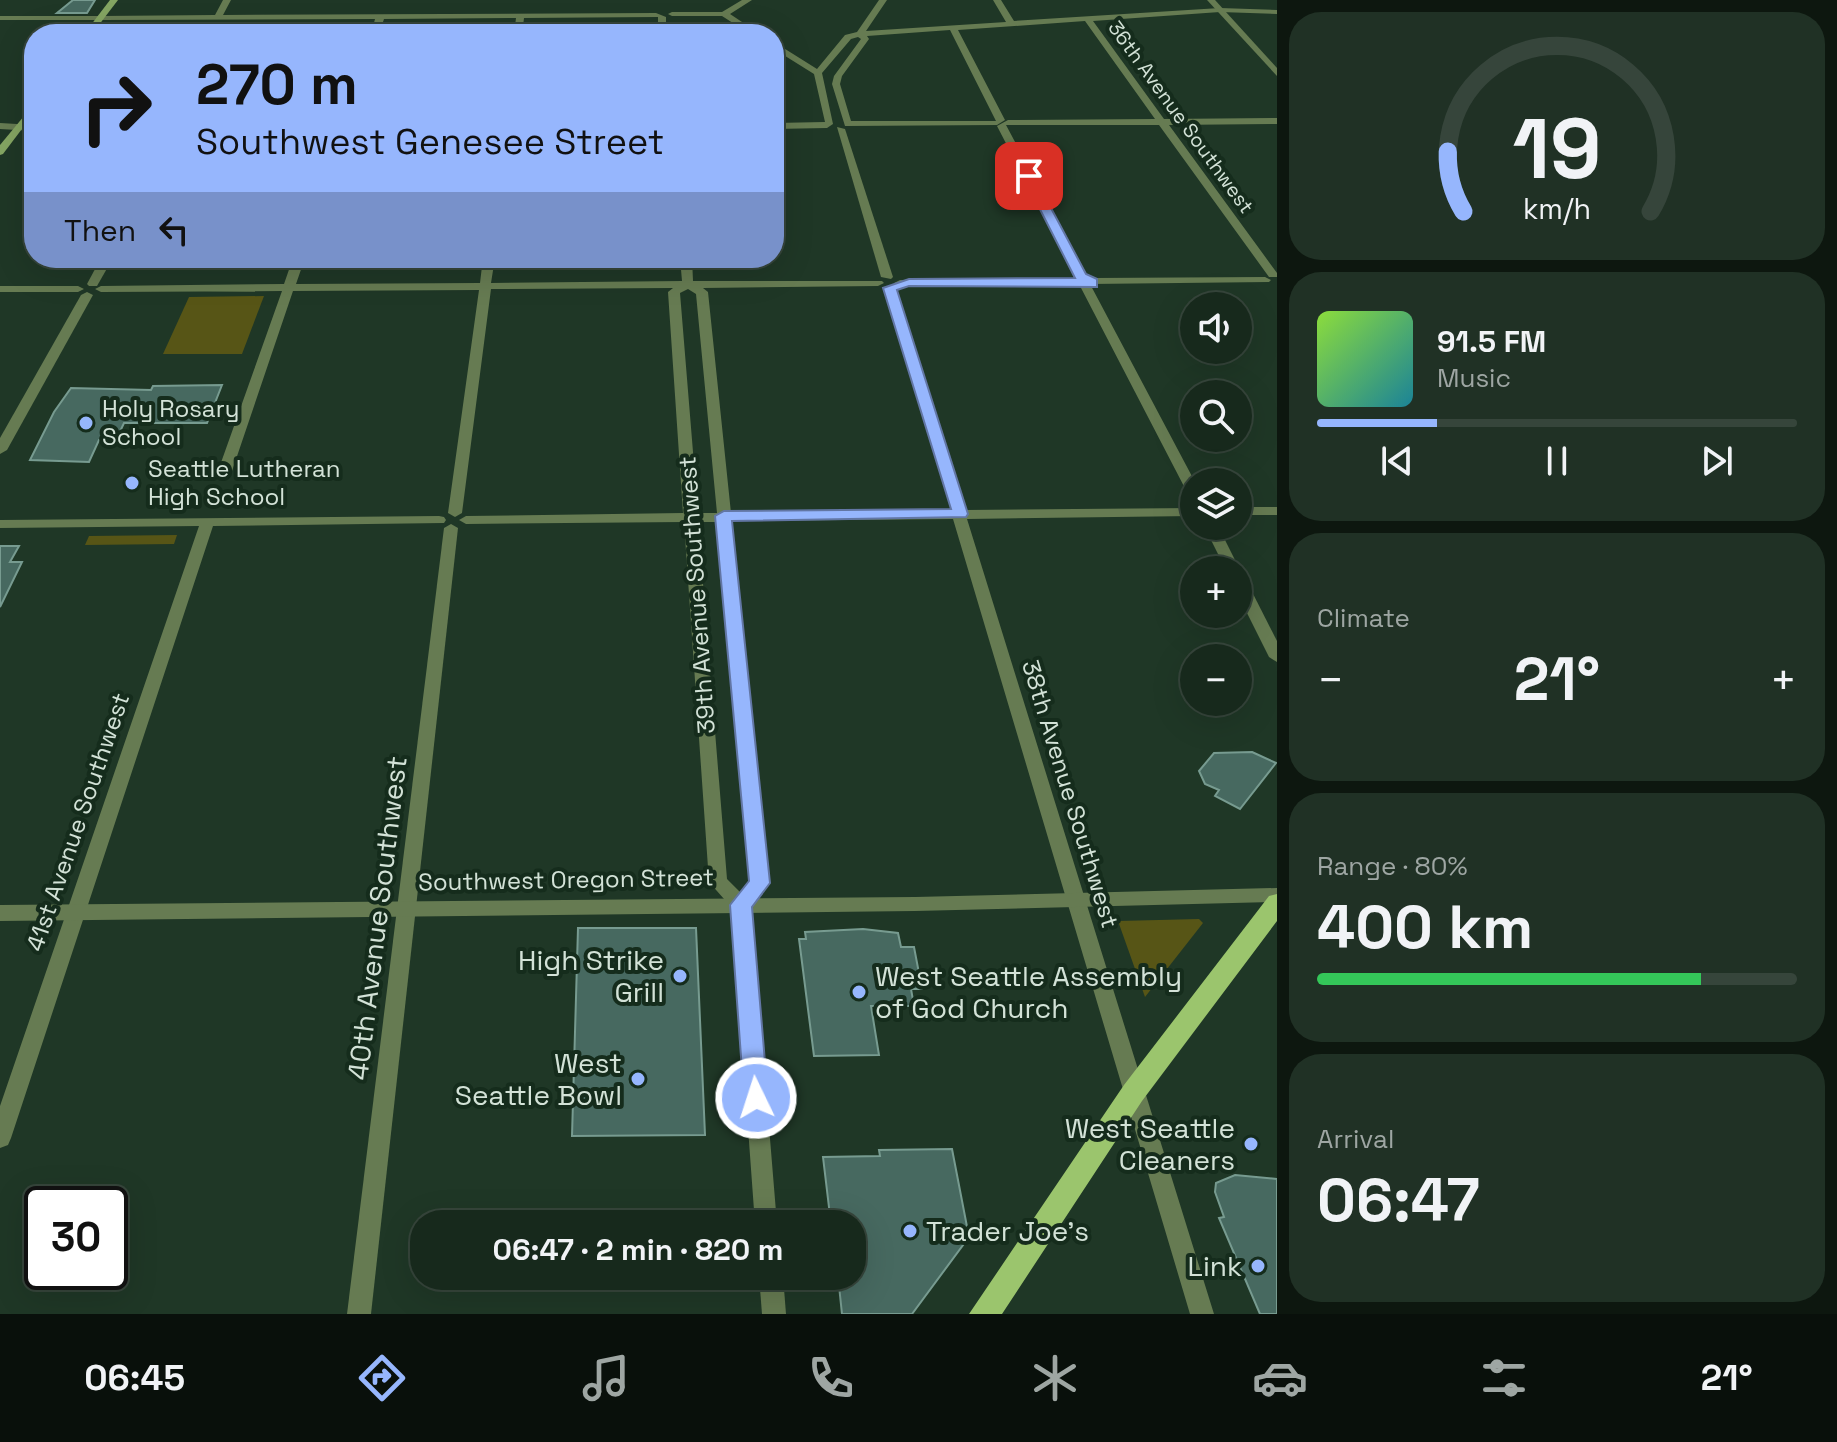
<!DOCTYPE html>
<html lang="en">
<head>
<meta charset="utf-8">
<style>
  :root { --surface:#17291c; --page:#203125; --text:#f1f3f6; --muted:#9ea6a3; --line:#36453b; --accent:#96b6fd }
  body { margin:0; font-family:"Space Grotesk",sans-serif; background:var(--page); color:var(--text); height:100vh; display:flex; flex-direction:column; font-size:30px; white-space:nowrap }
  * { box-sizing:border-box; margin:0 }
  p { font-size:26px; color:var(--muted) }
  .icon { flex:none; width:44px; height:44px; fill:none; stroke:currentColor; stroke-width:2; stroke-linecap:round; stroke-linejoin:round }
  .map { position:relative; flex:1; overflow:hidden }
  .drawer { display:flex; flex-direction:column; gap:12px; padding:12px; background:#0d170f; width:560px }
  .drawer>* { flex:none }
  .top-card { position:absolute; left:24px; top:24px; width:760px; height:244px; border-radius:32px; box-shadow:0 8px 32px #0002,0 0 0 2px var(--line); background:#96b6fd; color:#111; overflow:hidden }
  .buttons { position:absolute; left:1180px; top:292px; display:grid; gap:16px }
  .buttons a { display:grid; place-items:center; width:72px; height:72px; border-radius:50%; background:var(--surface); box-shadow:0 8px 32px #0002,0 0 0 2px var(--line); font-size:40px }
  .speed { position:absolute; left:24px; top:1186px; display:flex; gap:16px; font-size:40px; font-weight:700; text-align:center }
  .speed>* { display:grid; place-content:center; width:104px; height:104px; border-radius:50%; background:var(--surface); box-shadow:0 8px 32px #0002,0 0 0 2px var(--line); line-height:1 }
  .speed .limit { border:4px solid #111; border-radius:12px; background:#fff; color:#111 }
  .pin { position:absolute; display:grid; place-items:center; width:68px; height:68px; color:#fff; margin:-34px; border-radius:16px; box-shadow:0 4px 12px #0006 }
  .me { position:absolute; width:88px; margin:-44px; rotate:356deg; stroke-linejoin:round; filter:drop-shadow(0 0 6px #0008) }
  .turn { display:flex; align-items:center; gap:28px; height:168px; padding:0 40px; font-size:36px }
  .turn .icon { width:104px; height:104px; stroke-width:2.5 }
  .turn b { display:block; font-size:56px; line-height:68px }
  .then { display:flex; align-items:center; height:76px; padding:0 40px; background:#0003; gap:16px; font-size:30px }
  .big { font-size:60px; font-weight:800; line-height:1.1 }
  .drawer .tile { flex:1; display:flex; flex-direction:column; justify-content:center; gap:12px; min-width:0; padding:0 28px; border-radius:32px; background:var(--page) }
  .drawer .dial { align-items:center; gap:0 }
  .dial svg { height:208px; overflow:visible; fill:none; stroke:var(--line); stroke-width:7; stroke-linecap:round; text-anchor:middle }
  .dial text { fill:var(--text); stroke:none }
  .song { display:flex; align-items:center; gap:24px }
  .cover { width:96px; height:96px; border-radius:12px; background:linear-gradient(135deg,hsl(90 70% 55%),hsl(190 70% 35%)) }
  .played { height:8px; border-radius:4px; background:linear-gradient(90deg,var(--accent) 25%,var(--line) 25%) }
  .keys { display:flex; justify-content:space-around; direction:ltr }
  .heat { display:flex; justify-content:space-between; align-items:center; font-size:44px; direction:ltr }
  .charge { height:12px; border-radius:6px; background:linear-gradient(90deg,#34c759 80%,var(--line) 0) }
  .trip { position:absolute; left:410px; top:1210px; width:456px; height:80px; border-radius:32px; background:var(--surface); box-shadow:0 8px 32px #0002,0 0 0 2px var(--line); font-weight:800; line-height:80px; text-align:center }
  .dock { display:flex; height:128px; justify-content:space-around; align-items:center; background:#09100b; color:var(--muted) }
  .dock .icon { width:56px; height:56px }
  .dock .on { color:var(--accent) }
  .dock b { font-size:36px; color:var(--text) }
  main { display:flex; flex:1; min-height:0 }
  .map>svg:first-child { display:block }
</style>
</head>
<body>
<main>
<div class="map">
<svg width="1277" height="1314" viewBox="0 0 1277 1314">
  <rect width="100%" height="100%" fill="#1f3726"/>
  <!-- green -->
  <g fill="#575516">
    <path d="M264,296L242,354H163L189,297Z"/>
    <path d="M177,535L174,544L85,545L89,536Z"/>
    <path d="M1199,919L1203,923L1145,997L1118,921Z"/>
  </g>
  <!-- building -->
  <g fill="#476960" stroke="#779b90" stroke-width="2">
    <path d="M73,0H95L87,13H57Z"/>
    <path d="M222,385L207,423H124L116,440H99L89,462L30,460L54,412L71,388L151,390L153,386Z"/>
    <path d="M0,546H19L10,562H22L0,607Z"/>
    <path d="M1252,752L1276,763L1240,809L1215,796L1219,790L1205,784L1199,771L1214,753Z"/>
    <path d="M578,928H696L705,1135L572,1136Z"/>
    <path d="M863,929L898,933L901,947H914L922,989H911L914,1006H871L879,1055L814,1056L799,939H806L805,932Z"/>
    <path d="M952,1149L969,1237L912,1314H842L838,1276H852V1224H831L823,1157L880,1156L879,1150Z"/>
    <path d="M1235,1175L1277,1179V1314H1260L1219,1218L1224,1217L1215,1192L1216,1183Z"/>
  </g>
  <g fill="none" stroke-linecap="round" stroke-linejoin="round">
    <!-- minor -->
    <g fill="#667b52" fill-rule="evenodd">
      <path d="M223,0H231L223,15L656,13L666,17V34H658V17L524,18L522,34H514L516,18L384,19L379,34H371L375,19L100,20L96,18L100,16L215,15Z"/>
      <path d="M742,0H752L730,14L760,34H750L722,16H672L668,14L672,12H722Z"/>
      <path d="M879,0H887L866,31L1006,22L993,0H1001L1014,21L1220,8L1277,10V14L1220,12L1093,21L1164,119L1277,118V124L1169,125L1277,273V277H1269L1159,125H1006L1087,277L1078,280L1077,283L1073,284L896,285L894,283L900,280L1076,278L997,126L1008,120L1155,119L1085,21L958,30L1005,120L997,125L845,126L832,84L834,76L861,39L858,37L851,39L822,73L833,124L827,128L774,129V123L825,122L814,74L774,49V42L817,69L845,35L857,32ZM950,30L996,121H851L840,84L842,76L869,39L867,36Z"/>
      <path d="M0,123L34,125V131L0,129Z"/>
      <path d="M837,127L845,129L893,277L891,279L881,277Z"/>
      <path d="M101,258H113L97,286H89L87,284Z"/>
      <path d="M293,258H305L296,284L480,283L483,258H495L491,283L682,281L680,258H692L693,281H882L884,283L878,286L703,288L708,292L731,513L951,510L884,288L890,285L896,288L965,510L1194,508V516L967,519L1214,1314H1190L953,519L732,521L769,883L751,907L777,1224H755L732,908L709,882L684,522L466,524L459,520L466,516L683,513L668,292L673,288L491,289L462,513L455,517L448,513L479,290L293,291L232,471L225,475L218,471L282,291L101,292L95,289L101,286L284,284ZM688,289L696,294L717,513H698L680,293ZM698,522H717L750,881L741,893L727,879Z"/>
      <path d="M1265,277L1271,280L1269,282L1090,284L1195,482L1194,497L1189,496L1080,286L1089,283V279L1093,278Z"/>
      <path d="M0,286H78L84,289L78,292H0Z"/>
      <path d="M87,292L93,295L7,450L0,454V438L81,295Z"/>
      <rect x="1238" y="507" width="39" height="8"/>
      <path d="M439,516L444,517L446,520L444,523L213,526L11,1138L8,1145L0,1148V1106L199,526L0,528V520Z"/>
      <path d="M451,524L458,528L371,1314H347L444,528Z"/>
      <path d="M1204,526H1218L1240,570L1238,573V570H1226Z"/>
      <path d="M1238,575L1246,580L1277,641V662L1269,657L1238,595Z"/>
      <path d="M759,1276H783L786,1314H762Z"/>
    </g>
    <!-- tertiary -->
    <g fill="#667b52" fill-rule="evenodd">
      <path d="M1207,0H1215L1277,68V76Z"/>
      <path d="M0,16H100L104,18L100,20H0Z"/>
      <path d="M1277,888V902L915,911L0,921V905L915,897Z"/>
    </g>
    <!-- secondary -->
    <g fill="#84a562" fill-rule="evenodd">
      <path d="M110,0H118L92,34H84Z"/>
      <path d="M34,104V113L3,154L0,155V145Z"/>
    </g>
    <!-- primary -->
    <path fill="#9bc56d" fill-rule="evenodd" d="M1277,894V921L1142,1101L1002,1314H969L1124,1085L1269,896Z"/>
  </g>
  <!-- route -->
  <path fill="#96b6fd" stroke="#6276a4" stroke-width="2" d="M1029,173L1034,176L1086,274L1097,279V287L909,286L897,290L968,514L966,517L732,521L770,883L752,907L768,1098L765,1106L756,1109L747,1106L744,1098L730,905L749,881L715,516L724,511L951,509L883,288L909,279L1075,278L1023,176Z"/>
  <!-- markers -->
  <g fill="#96b6fd" stroke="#152c1c" stroke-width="3">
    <circle cx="86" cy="423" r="8"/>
    <circle cx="132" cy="483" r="8"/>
    <circle cx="680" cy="976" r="8"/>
    <circle cx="859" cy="992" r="8"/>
    <circle cx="638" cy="1079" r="8"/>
    <circle cx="1251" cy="1144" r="8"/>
    <circle cx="910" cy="1231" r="8"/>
    <circle cx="1258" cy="1266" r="8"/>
  </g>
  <g text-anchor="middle" stroke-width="8" stroke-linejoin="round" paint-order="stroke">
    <!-- far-street labels -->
    <g font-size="20" fill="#d3e2d7" stroke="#152c1c">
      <text transform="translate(1181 117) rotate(54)" y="7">36th Avenue Southwest</text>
    </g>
    <!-- poi labels -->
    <g font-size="24" fill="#d3e2d7" stroke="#152c1c" text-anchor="start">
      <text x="102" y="417">Holy Rosary<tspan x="102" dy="28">School</tspan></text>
      <text x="148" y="477">Seattle Lutheran<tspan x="148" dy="28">High School</tspan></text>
    </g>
    <!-- street labels -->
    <g font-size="24" fill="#d3e2d7" stroke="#152c1c">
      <text transform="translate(697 595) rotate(-94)" y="8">39th Avenue Southwest</text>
      <text transform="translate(1070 794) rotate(73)" y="8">38th Avenue Southwest</text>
      <text transform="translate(78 822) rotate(-71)" y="8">41st Avenue Southwest</text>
      <text transform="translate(566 880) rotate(-1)" y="8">Southwest Oregon Street</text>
    </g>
    <!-- near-street labels -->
    <g font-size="28" fill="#d3e2d7" stroke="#152c1c">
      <text transform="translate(377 918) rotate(-83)" y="10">40th Avenue Southwest</text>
    </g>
    <!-- near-poi labels -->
    <g font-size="28" fill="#d3e2d7" stroke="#152c1c" text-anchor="end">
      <text x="664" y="970">High Strike<tspan x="664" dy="32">Grill</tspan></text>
      <text x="875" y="986" text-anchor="start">West Seattle Assembly<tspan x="875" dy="32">of God Church</tspan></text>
      <text x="622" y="1073">West<tspan x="622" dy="32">Seattle Bowl</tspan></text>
      <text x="1235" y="1138">West Seattle<tspan x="1235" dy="32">Cleaners</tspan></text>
      <text x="926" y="1241" text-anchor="start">Trader Joe's</text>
      <text x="1242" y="1276">Link</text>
    </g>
  </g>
</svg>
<div class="buttons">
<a><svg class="icon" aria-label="sound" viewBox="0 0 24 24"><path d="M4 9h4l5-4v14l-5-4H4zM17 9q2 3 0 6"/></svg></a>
<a><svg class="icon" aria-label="search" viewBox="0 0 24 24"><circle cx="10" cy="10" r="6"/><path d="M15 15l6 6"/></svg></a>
<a><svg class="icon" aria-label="layers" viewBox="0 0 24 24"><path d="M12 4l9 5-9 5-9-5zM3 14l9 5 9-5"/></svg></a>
<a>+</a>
<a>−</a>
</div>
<div class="speed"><div class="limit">30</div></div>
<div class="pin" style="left:1029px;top:176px;background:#d93025"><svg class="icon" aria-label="arrive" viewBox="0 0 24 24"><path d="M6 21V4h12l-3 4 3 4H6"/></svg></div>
<svg class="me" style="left:756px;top:1098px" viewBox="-20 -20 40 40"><circle r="17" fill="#96b6fd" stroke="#fff" stroke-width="3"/><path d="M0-11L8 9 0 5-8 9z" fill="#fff"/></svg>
<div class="trip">06:47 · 2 min · 820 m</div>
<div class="top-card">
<div class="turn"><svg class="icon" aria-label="right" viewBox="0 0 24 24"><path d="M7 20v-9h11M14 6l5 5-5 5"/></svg><div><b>270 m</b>Southwest Genesee Street</div></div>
<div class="then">Then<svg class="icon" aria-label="left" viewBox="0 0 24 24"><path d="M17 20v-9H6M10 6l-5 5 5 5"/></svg></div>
</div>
</div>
<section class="drawer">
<div class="tile dial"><svg viewBox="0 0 100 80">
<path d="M14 69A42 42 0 1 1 86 69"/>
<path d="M14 69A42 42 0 0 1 8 46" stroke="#96b6fd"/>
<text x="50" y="56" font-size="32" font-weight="700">19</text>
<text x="50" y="72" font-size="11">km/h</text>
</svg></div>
<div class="tile">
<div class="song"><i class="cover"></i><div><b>91.5 FM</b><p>Music</p></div></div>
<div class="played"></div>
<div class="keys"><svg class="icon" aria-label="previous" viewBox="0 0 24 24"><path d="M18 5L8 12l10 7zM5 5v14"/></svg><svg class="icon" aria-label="pause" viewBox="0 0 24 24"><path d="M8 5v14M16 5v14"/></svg><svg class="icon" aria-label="next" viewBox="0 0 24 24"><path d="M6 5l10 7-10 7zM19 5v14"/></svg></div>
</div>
<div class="tile"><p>Climate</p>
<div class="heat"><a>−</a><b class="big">21°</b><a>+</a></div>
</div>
<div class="tile"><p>Range · 80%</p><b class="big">400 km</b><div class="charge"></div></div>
<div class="tile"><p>Arrival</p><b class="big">06:47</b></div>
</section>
</main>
<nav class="dock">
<b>06:45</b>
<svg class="icon on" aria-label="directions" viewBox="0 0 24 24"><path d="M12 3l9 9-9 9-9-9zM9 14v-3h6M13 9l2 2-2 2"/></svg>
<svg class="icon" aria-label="music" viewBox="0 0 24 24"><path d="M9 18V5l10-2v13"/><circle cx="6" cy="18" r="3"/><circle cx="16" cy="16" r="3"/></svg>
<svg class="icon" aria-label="phone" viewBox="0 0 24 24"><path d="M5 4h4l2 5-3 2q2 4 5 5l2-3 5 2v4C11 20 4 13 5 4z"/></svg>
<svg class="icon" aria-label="climate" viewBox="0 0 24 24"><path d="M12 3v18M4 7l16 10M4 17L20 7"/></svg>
<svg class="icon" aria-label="car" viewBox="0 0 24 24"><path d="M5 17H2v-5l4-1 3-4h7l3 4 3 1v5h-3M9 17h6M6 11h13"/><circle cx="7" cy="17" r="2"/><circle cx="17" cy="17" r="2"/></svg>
<svg class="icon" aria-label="filters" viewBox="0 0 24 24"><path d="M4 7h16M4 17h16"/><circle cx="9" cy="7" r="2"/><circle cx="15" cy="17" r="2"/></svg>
<b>21°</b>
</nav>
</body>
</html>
